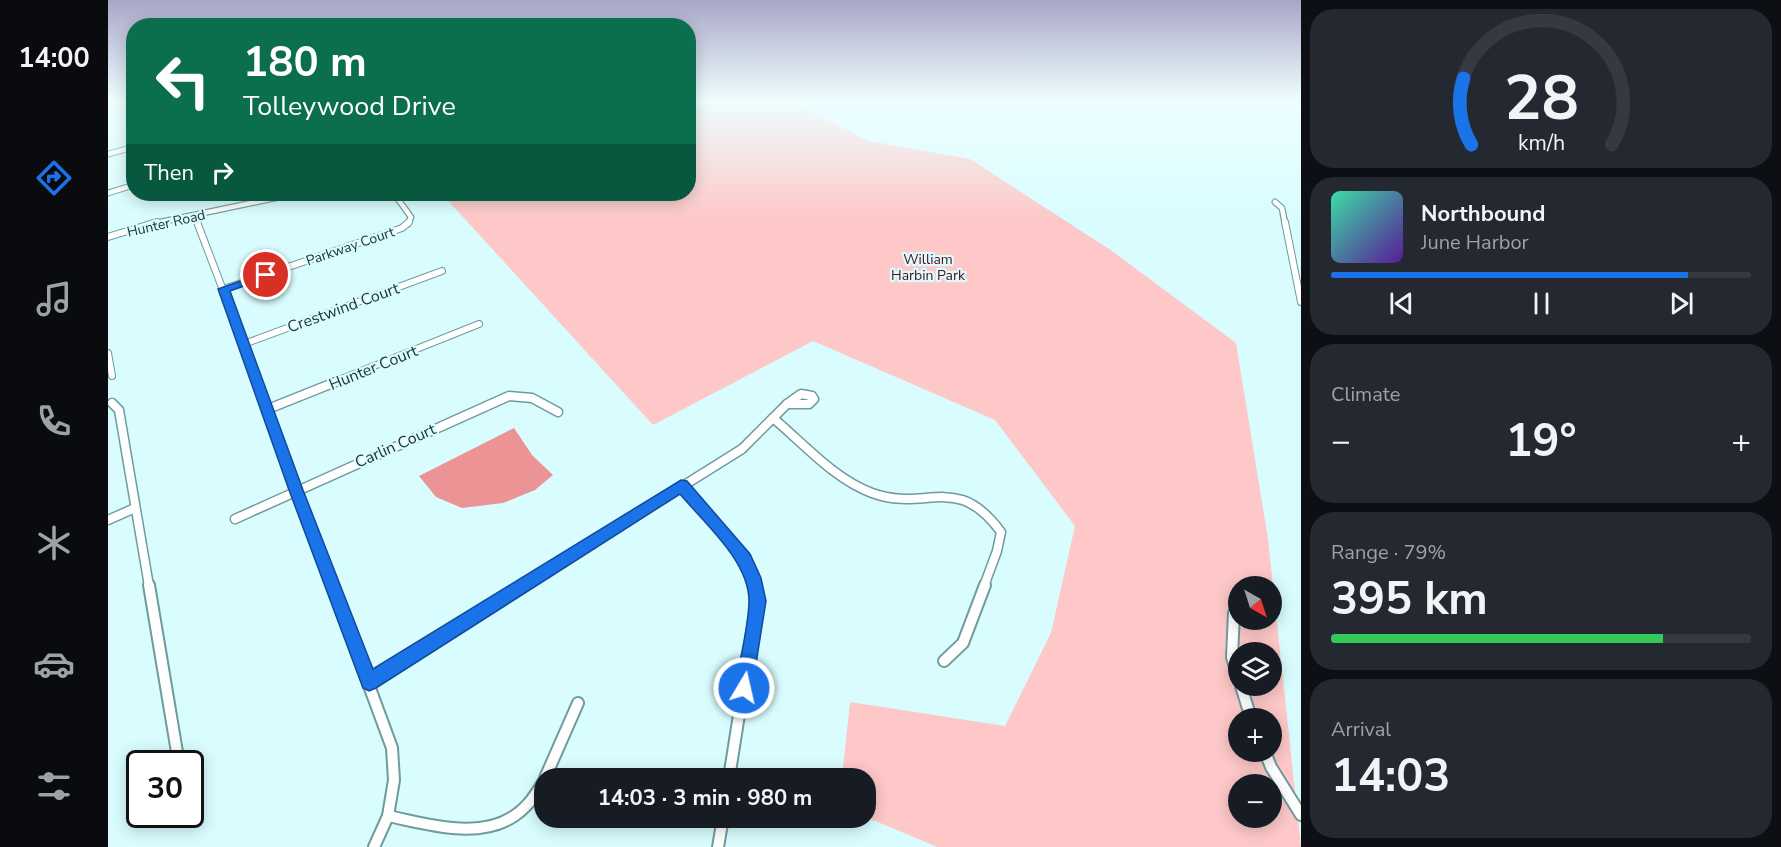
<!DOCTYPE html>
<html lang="en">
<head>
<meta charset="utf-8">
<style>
  :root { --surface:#171b24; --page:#242831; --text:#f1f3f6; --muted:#9ea1a6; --line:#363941; --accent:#1a73e8 }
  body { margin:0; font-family:"Nunito Sans",sans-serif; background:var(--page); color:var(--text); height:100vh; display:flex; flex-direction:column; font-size:22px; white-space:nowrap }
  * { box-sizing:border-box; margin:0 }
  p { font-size:20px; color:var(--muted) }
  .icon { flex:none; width:33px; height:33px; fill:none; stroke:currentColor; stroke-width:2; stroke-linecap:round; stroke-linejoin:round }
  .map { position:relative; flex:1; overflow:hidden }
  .details { display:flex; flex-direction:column; gap:9px; padding:9px; background:#0d0f14; width:480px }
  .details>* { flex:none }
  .banner { position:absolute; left:18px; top:18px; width:570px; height:183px; border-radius:24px; box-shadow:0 3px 15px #0003; background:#0b6e4f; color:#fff; overflow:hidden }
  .needle { width:39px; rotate:141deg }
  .fabs { position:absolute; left:1120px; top:576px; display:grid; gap:12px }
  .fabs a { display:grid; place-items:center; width:54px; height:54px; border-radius:50%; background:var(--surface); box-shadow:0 3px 15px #0003; font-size:30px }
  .speed { position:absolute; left:18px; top:750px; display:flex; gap:12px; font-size:30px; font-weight:700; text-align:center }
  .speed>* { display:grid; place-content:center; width:78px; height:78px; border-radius:50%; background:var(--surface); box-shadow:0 3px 15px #0003; line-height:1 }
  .speed .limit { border:3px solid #111; border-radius:9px; background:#fff; color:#111 }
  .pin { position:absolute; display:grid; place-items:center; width:51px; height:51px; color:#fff; margin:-26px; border:3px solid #fff; border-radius:50%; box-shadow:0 2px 6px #0007 }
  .me { position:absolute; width:66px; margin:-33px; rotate:9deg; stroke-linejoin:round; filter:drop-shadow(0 0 4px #0008) }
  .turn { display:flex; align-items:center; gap:21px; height:126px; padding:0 18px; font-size:27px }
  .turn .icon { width:78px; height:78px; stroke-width:2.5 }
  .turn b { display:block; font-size:42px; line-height:51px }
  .then { display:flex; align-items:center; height:57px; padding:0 18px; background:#0003; gap:12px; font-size:22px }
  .big { font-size:45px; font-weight:700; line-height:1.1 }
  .details .widget { flex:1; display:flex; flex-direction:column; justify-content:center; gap:9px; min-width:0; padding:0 21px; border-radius:24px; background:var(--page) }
  .details .dial { align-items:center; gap:0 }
  .dial svg { height:156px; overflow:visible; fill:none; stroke:var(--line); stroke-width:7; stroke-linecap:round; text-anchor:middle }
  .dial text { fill:var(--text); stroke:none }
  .song { display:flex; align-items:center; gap:18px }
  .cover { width:72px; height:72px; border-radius:9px; background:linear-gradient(135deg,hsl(160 70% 55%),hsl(270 70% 35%)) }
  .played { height:6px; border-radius:3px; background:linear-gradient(90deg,var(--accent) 85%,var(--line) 85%) }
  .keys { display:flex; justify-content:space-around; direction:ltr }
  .heat { display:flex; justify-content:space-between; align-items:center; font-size:33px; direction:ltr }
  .charge { height:9px; border-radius:4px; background:linear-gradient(90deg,#34c759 79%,var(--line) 0) }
  .trip { position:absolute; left:426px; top:768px; width:342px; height:60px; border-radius:24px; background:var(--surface); box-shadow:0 3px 15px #0003; font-weight:700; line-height:60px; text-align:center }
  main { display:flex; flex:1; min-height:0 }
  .tabs { display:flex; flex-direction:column; width:108px; justify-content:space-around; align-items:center; background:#090b0e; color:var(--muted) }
  .tabs .icon { width:42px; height:42px }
  .tabs .on { color:var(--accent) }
  .tabs b { font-size:27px; color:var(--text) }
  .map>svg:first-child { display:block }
</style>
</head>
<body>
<main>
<nav class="tabs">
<b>14:00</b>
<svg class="icon on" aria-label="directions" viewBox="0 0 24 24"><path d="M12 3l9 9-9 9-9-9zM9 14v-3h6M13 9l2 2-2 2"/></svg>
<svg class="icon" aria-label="music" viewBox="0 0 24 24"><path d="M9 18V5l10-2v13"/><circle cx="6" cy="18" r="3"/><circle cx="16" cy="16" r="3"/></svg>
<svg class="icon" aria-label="phone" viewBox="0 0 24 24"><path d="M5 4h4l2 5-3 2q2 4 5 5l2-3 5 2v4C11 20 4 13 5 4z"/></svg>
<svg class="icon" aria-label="climate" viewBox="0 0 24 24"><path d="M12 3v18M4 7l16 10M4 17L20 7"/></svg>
<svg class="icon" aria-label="car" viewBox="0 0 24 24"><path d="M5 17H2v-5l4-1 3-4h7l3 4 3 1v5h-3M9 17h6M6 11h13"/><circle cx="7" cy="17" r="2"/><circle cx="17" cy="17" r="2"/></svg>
<svg class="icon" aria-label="filters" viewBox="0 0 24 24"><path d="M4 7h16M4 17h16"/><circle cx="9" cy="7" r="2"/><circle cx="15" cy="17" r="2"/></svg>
</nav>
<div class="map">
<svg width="1193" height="847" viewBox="0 0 1193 847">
  <rect width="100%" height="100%" fill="#d9fdff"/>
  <!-- green -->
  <path fill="#fec8c8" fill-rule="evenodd" d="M581,100H683L760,141L862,159L1004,251L1128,343L1160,539L1193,847H829L758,817V778H734L742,702L897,726L943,633L967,526L887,420L705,341L545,425L334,194H580ZM1131,586H1164V620H1131ZM1131,652H1164V686H1131ZM1131,718H1164V752H1131ZM1131,784H1164V818H1131Z"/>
  <!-- water -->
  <path fill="#ec9495" d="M406,428L424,455L445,475L427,490L395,503L354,508L328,497L311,476Z"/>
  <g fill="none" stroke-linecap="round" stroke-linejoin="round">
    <!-- minor-far3 casing -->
    <g stroke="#6f9b9d" stroke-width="7">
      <g id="minor-far3">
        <path d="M0,154L26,147"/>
        <path d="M0,193L26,185"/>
        <path d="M287,195L303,217L300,224"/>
        <path d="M1167,202L1174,208L1177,224"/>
        <path d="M87,216L90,224"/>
        <path d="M43,224L186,194"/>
      </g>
    </g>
    <!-- minor-far2 casing -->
    <g stroke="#6f9b9d" stroke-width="8">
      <g id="minor-far2">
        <path d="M89,222L150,382"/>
        <path d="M1177,222L1193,302"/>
        <path d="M0,237L49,222"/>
        <path d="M116,289L294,228L301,222"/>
        <path d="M136,344L334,271"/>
        <path d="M0,353L4,376"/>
        <path d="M226,382L371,324"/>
      </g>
    </g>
    <!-- minor-far1 casing -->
    <g stroke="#6f9b9d" stroke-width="11">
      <g id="minor-far1">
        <path d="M149,381L224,586"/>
        <path d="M693,394L704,396L706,399L701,404H679Z"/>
        <path d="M4,403L11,410L41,586"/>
        <path d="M160,409L230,381"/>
        <path d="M665,418C695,443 726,479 764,493C819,513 848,471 893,532L889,551L876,586"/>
        <path d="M573,486L637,559L646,586"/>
        <path d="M127,519L401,396L424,398L450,412"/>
        <path d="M0,520L27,508"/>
        <path d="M415,586L634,449L679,404"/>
      </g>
    </g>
    <!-- minor casing -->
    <g stroke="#6f9b9d" stroke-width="14">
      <g id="minor">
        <path d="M41,585L71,764"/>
        <path d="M224,585L284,748L286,780L280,816L266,847"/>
        <path d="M1126,613L1124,657L1131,680"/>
        <path d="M836,661L855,643L877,585"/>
        <path d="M261,682L417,585"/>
        <path d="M1133,686L1143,718"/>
        <path d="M1157,752L1163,767L1193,815"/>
        <path d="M437,778L470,703"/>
        <path d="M621,778L649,601L646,585"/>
        <path d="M280,816C319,824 370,840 406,816C420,807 428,794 436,781"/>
        <path d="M610,847L615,818"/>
      </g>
    </g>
    <!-- minor-far3 -->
    <use href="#minor-far3" stroke="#fff" stroke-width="4.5"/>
    <!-- minor-far2 -->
    <use href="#minor-far2" stroke="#fff" stroke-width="6"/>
    <!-- minor-far1 -->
    <use href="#minor-far1" stroke="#fff" stroke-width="8"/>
    <!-- minor -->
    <use href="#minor" stroke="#fff" stroke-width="10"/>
  </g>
  <!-- sky -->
  <linearGradient id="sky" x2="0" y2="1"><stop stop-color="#a9a7c7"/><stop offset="0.46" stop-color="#eefeff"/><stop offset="1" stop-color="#eefeff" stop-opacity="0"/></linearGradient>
  <rect width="1193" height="219" fill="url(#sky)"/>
  <!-- route -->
  <path fill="#1a73e8" stroke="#114b97" stroke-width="1.5" d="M158,272L161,273V277L122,291L195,490L265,669L573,480L579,481L642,554L653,578L658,601L643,695L636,698L629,695L627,688C631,663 641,625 641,601C641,561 596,523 572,494L268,688L261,691L255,688L181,490L110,289Z"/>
  <g text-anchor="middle" stroke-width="4.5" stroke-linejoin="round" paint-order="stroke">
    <!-- far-street labels -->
    <g font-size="14" fill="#223535" stroke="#d9fdff">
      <text transform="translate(58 223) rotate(-13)" y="5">Hunter Road</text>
      <text transform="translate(242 246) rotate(-19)" y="5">Parkway Court</text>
    </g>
    <!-- far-park labels -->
    <g font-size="14" fill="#590a18" stroke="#d9fdff">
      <text x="820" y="264">William<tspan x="820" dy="16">Harbin Park</tspan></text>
    </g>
    <!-- street labels -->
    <g font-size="16" fill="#223535" stroke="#d9fdff">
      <text transform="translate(235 307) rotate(-20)" y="6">Crestwind Court</text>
      <text transform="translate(265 367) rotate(-22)" y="6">Hunter Court</text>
      <text transform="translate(287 445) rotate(-24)" y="6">Carlin Court</text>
    </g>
  </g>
</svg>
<div class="fabs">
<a><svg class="needle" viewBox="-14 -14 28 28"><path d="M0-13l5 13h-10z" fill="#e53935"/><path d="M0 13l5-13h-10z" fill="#9ea1a6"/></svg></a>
<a><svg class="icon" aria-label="layers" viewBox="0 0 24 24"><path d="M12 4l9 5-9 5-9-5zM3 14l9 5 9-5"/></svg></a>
<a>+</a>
<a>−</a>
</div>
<div class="speed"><div class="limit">30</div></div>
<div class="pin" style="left:158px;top:275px;background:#d93025"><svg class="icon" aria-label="arrive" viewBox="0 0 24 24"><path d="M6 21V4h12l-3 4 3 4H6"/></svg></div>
<svg class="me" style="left:636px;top:688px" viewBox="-20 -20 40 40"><circle r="17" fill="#1a73e8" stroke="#fff" stroke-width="3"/><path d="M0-11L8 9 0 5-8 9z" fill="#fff"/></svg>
<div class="trip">14:03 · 3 min · 980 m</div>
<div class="banner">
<div class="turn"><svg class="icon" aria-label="left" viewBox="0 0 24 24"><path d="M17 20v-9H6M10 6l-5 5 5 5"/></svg><div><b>180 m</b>Tolleywood Drive</div></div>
<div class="then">Then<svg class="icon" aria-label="right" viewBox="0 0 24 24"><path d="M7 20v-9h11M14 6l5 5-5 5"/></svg></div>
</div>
</div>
<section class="details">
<div class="widget dial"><svg viewBox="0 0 100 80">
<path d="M14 69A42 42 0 1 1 86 69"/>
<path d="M14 69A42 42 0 0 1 10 35" stroke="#1a73e8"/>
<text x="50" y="56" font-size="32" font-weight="700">28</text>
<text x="50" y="72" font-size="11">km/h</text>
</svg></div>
<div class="widget">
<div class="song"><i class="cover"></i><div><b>Northbound</b><p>June Harbor</p></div></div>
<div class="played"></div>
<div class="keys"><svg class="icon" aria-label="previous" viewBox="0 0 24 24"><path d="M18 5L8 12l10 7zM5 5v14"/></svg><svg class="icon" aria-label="pause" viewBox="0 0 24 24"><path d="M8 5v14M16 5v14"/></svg><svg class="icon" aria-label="next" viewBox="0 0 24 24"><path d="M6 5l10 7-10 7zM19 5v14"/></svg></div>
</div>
<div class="widget"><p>Climate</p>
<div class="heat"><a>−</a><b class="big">19°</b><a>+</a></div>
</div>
<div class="widget"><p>Range · 79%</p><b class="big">395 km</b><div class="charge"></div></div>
<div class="widget"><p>Arrival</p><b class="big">14:03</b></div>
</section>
</main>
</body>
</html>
